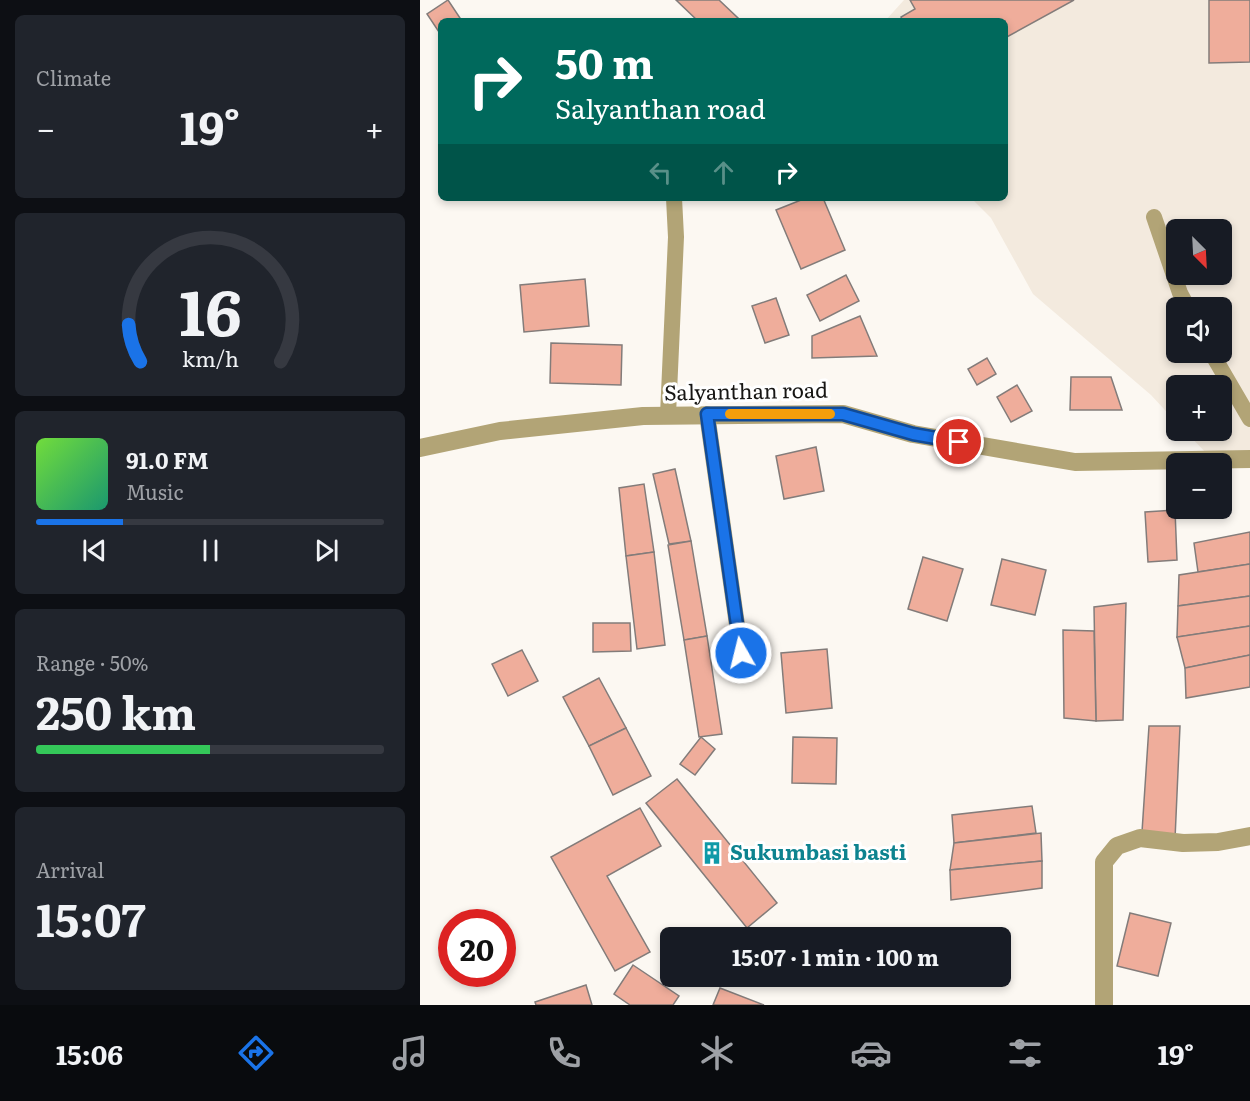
<!DOCTYPE html>
<html lang="en">
<head>
<meta charset="utf-8">
<style>
  :root { --surface:#171b24; --page:#20242c; --text:#f1f3f6; --muted:#9ea1a6; --line:#363941; --accent:#1a73e8 }
  body { margin:0; font-family:Literata,serif; background:var(--page); color:var(--text); height:100vh; display:flex; flex-direction:column; font-size:22px; white-space:nowrap }
  * { box-sizing:border-box; margin:0 }
  p { font-size:20px; color:var(--muted) }
  .icon { flex:none; width:33px; height:33px; fill:none; stroke:currentColor; stroke-width:2; stroke-linecap:round; stroke-linejoin:round }
  .map { position:relative; flex:1; overflow:hidden }
  .details { display:flex; flex-direction:column; gap:15px; padding:15px; background:#0d0f14; width:420px }
  .details>* { flex:none }
  .top-card { position:absolute; left:18px; top:18px; width:570px; height:183px; border-radius:9px; box-shadow:0 3px 9px #0003; background:#00695c; color:#fff; overflow:hidden }
  .needle { width:39px; rotate:156deg }
  .fabs { position:absolute; left:746px; top:219px; display:grid; gap:12px }
  .fabs a { display:grid; place-items:center; width:66px; height:66px; border-radius:9px; background:var(--surface); box-shadow:0 3px 9px #0003; font-size:30px }
  .speed { position:absolute; left:18px; top:909px; display:flex; gap:12px; font-size:30px; font-weight:700; text-align:center }
  .speed>* { display:grid; place-content:center; width:78px; height:78px; border-radius:50%; background:var(--surface); box-shadow:0 3px 9px #0003; line-height:1 }
  .speed .limit { border:9px solid #d22; background:#fff; color:#111 }
  .pin { position:absolute; display:grid; place-items:center; width:51px; height:51px; color:#fff; margin:-26px; border:3px solid #fff; border-radius:50%; box-shadow:0 2px 6px #0007 }
  .me { position:absolute; width:66px; margin:-33px; rotate:352deg; stroke-linejoin:round; filter:drop-shadow(0 0 4px #0008) }
  .turn { display:flex; align-items:center; gap:21px; height:126px; padding:0 18px; font-size:27px }
  .turn .icon { width:78px; height:78px; stroke-width:2.5 }
  .turn b { display:block; font-size:42px; line-height:51px }
  .lanes { display:flex; align-items:center; height:57px; padding:0 18px; background:#0003; justify-content:center; gap:30px; direction:ltr }
  .lanes .off { opacity:.35 }
  .big { font-size:45px; font-weight:700; line-height:1.1 }
  .details .card { flex:1; display:flex; flex-direction:column; justify-content:center; gap:9px; min-width:0; padding:0 21px; border-radius:9px; background:var(--page) }
  .details .dial { align-items:center; gap:0 }
  .dial svg { height:156px; overflow:visible; fill:none; stroke:var(--line); stroke-width:7; stroke-linecap:round; text-anchor:middle }
  .dial text { fill:var(--text); stroke:none }
  .song { display:flex; align-items:center; gap:18px }
  .cover { width:72px; height:72px; border-radius:9px; background:linear-gradient(135deg,hsl(100 70% 55%),hsl(160 70% 35%)) }
  .played { height:6px; border-radius:3px; background:linear-gradient(90deg,var(--accent) 25%,var(--line) 25%) }
  .keys { display:flex; justify-content:space-around; direction:ltr }
  .heat { display:flex; justify-content:space-between; align-items:center; font-size:33px; direction:ltr }
  .charge { height:9px; border-radius:4px; background:linear-gradient(90deg,#34c759 50%,var(--line) 0) }
  .trip { position:absolute; left:240px; top:927px; width:351px; height:60px; border-radius:9px; background:var(--surface); box-shadow:0 3px 9px #0003; font-weight:700; line-height:60px; text-align:center }
  .tabs { display:flex; height:96px; justify-content:space-around; align-items:center; background:#090b0e; color:var(--muted) }
  .tabs .icon { width:42px; height:42px }
  .tabs .current { color:var(--accent) }
  .tabs b { font-size:27px; color:var(--text) }
  main { display:flex; flex:1; min-height:0 }
  .map>svg:first-child { display:block }
</style>
</head>
<body>
<main>
<section class="details">
<div class="card"><p>Climate</p>
<div class="heat"><a>−</a><b class="big">19°</b><a>+</a></div>
</div>
<div class="card dial"><svg viewBox="0 0 100 80">
<path d="M14 69A42 42 0 1 1 86 69"/>
<path d="M14 69A42 42 0 0 1 8 50" stroke="#1a73e8"/>
<text x="50" y="56" font-size="32" font-weight="700">16</text>
<text x="50" y="72" font-size="11">km/h</text>
</svg></div>
<div class="card">
<div class="song"><i class="cover"></i><div><b>91.0 FM</b><p>Music</p></div></div>
<div class="played"></div>
<div class="keys"><svg class="icon" aria-label="previous" viewBox="0 0 24 24"><path d="M18 5L8 12l10 7zM5 5v14"/></svg><svg class="icon" aria-label="pause" viewBox="0 0 24 24"><path d="M8 5v14M16 5v14"/></svg><svg class="icon" aria-label="next" viewBox="0 0 24 24"><path d="M6 5l10 7-10 7zM19 5v14"/></svg></div>
</div>
<div class="card"><p>Range · 50%</p><b class="big">250 km</b><div class="charge"></div></div>
<div class="card"><p>Arrival</p><b class="big">15:07</b></div>
</section>
<div class="map">
<svg width="830" height="1005" viewBox="0 0 830 1005">
  <rect width="100%" height="100%" fill="#fcf8f2"/>
  <!-- built -->
  <path fill="#f3eade" fill-rule="evenodd" d="M484,0H830V453L789,456L765,431L801,430V386H756V422L731,395L613,294L571,218L551,198H585V21H465ZM756,230H801V274H756ZM756,308H801V352H756Z"/>
  <!-- building -->
  <g fill="#efad9b" stroke="#837c7a" stroke-width="1.5">
    <path d="M28,0L42,21H21V35L7,14Z"/>
    <path d="M256,0H299L319,19L318,21H278Z"/>
    <path d="M490,0H654L585,38V21H483L481,17L495,9Z"/>
    <path d="M789,0H830V62L789,63Z"/>
    <path d="M386,198H403L425,250L381,269L356,210Z"/>
    <path d="M426,275L439,301L400,321L387,295Z"/>
    <path d="M165,279L169,326L104,332L100,285Z"/>
    <path d="M356,298L369,335L345,343L332,306Z"/>
    <path d="M440,316L457,356L392,358V336Z"/>
    <path d="M131,343L202,345L201,385L130,383Z"/>
    <path d="M567,358L576,374L557,385L548,369Z"/>
    <path d="M651,377H691L702,410H650Z"/>
    <path d="M597,385L612,411L591,422L577,397Z"/>
    <path d="M396,447L404,491L364,499L356,456Z"/>
    <path d="M255,469L271,541L249,544L233,474Z"/>
    <path d="M224,484L234,552L206,556L199,488Z"/>
    <path d="M755,510L757,560L728,562L725,512Z"/>
    <path d="M830,532V564L778,572L774,543Z"/>
    <path d="M271,541L287,636L264,640L248,545Z"/>
    <path d="M234,552L245,645L217,649L206,556Z"/>
    <path d="M503,557L543,569L527,621L488,609Z"/>
    <path d="M582,559L626,570L615,615L571,605Z"/>
    <path d="M830,564V596L758,606L759,575Z"/>
    <path d="M830,596V626L757,637L758,606Z"/>
    <path d="M706,603L703,720L676,721L674,607Z"/>
    <path d="M173,623H210L211,651L173,652Z"/>
    <path d="M830,626V655L765,668L757,637Z"/>
    <path d="M643,630L674,631L676,721L644,718Z"/>
    <path d="M287,636L302,734L279,737L264,640Z"/>
    <path d="M407,649L412,708L366,713L361,653Z"/>
    <path d="M102,650L118,681L88,696L72,664Z"/>
    <path d="M830,655V687L766,698L765,668Z"/>
    <path d="M179,678L206,728L169,746L143,697Z"/>
    <path d="M729,726H760L755,839L722,832Z"/>
    <path d="M206,728L231,776L193,795L169,746Z"/>
    <path d="M281,737L295,749L275,775L260,764Z"/>
    <path d="M373,737L417,738L416,784L372,783Z"/>
    <path d="M257,779L357,903L327,928L226,803Z"/>
    <path d="M612,806L616,833L534,843L532,815Z"/>
    <path d="M220,808L241,846L187,876L230,952L195,971L131,857Z"/>
    <path d="M621,833L622,861L530,870L534,843Z"/>
    <path d="M622,861V888L531,900L530,870Z"/>
    <path d="M710,913L751,923L738,976L697,966Z"/>
    <path d="M213,965L259,996L253,1005H210L194,994Z"/>
    <path d="M166,985L172,1005H116L115,1002Z"/>
    <path d="M300,988L344,1005H293Z"/>
  </g>
  <g fill="none" stroke-linecap="round" stroke-linejoin="round">
    <!-- lane -->
    <g stroke="#b2a476" stroke-width="16">
      <path d="M734,217L760,293L768,308"/>
      <path d="M791,352L830,419"/>
      <path d="M287,414L321,653"/>
      <path d="M248,415L256,237L254,198"/>
    </g>
    <!-- street -->
    <g stroke="#b2a476" stroke-width="18">
      <path d="M0,448L80,431L223,416L423,414L493,434L655,462L830,459"/>
      <path d="M684,1005V862L697,846L720,838L763,843L798,842L830,836"/>
    </g>
  </g>
  <g fill="none" stroke-linecap="round" stroke-linejoin="round">
    <!-- route casing -->
    <g stroke="#114b97" stroke-width="15">
      <path id="route" d="M321,653L287,414H423L493,434L539,442"/>
    </g>
    <!-- route -->
    <use href="#route" stroke="#1a73e8" stroke-width="10"/>
    <!-- slow -->
    <path stroke="#f59e0b" stroke-width="10" d="M310,414H410"/>
  </g>
  <!-- icons -->
  <defs>
    <g id="building-bare" transform="scale(1.8)"><path d="M-4-6H4V6H1V3H-1V6H-4ZM-2.5-4.3h1.7v1.8h-1.7ZM.8-4.3h1.7v1.8H.8ZM-2.5-1h1.7V.8h-1.7ZM.8-1h1.7V.8H.8Z" fill="#0f9aa8" stroke="#fff" stroke-width="2.5" paint-order="stroke"/></g>
  </defs>
  <g fill-rule="evenodd">
    <use href="#building-bare" x="292" y="853"/>
  </g>
  <g text-anchor="middle" stroke-width="6" stroke-linejoin="round" paint-order="stroke">
    <!-- street labels -->
    <g font-size="21" fill="#171614" stroke="#fff">
      <text transform="translate(326 392) rotate(-1)" y="7">Salyanthan road</text>
    </g>
    <!-- culture labels -->
    <g font-size="21" font-weight="bold" fill="#0d838f" stroke="#fff" text-anchor="start">
      <text x="310" y="860">Sukumbasi basti</text>
    </g>
  </g>
</svg>
<div class="fabs">
<a><svg class="needle" viewBox="-14 -14 28 28"><path d="M0-13l5 13h-10z" fill="#e53935"/><path d="M0 13l5-13h-10z" fill="#9ea1a6"/></svg></a>
<a><svg class="icon" aria-label="sound" viewBox="0 0 24 24"><path d="M4 9h4l5-4v14l-5-4H4zM17 9q2 3 0 6"/></svg></a>
<a>+</a>
<a>−</a>
</div>
<div class="speed"><div class="limit">20</div></div>
<div class="pin" style="left:539px;top:442px;background:#d93025"><svg class="icon" aria-label="arrive" viewBox="0 0 24 24"><path d="M6 21V4h12l-3 4 3 4H6"/></svg></div>
<svg class="me" style="left:321px;top:653px" viewBox="-20 -20 40 40"><circle r="17" fill="#1a73e8" stroke="#fff" stroke-width="3"/><path d="M0-11L8 9 0 5-8 9z" fill="#fff"/></svg>
<div class="trip">15:07 · 1 min · 100 m</div>
<div class="top-card">
<div class="turn"><svg class="icon" aria-label="right" viewBox="0 0 24 24"><path d="M7 20v-9h11M14 6l5 5-5 5"/></svg><div><b>50 m</b>Salyanthan road</div></div>
<div class="lanes"><svg class="icon off" aria-label="left" viewBox="0 0 24 24"><path d="M17 20v-9H6M10 6l-5 5 5 5"/></svg><svg class="icon off" aria-label="ahead" viewBox="0 0 24 24"><path d="M12 20V5M6 11l6-6 6 6"/></svg><svg class="icon" aria-label="right" viewBox="0 0 24 24"><path d="M7 20v-9h11M14 6l5 5-5 5"/></svg></div>
</div>
</div>
</main>
<nav class="tabs">
<b>15:06</b>
<svg class="icon current" aria-label="directions" viewBox="0 0 24 24"><path d="M12 3l9 9-9 9-9-9zM9 14v-3h6M13 9l2 2-2 2"/></svg>
<svg class="icon" aria-label="music" viewBox="0 0 24 24"><path d="M9 18V5l10-2v13"/><circle cx="6" cy="18" r="3"/><circle cx="16" cy="16" r="3"/></svg>
<svg class="icon" aria-label="phone" viewBox="0 0 24 24"><path d="M5 4h4l2 5-3 2q2 4 5 5l2-3 5 2v4C11 20 4 13 5 4z"/></svg>
<svg class="icon" aria-label="climate" viewBox="0 0 24 24"><path d="M12 3v18M4 7l16 10M4 17L20 7"/></svg>
<svg class="icon" aria-label="car" viewBox="0 0 24 24"><path d="M5 17H2v-5l4-1 3-4h7l3 4 3 1v5h-3M9 17h6M6 11h13"/><circle cx="7" cy="17" r="2"/><circle cx="17" cy="17" r="2"/></svg>
<svg class="icon" aria-label="filters" viewBox="0 0 24 24"><path d="M4 7h16M4 17h16"/><circle cx="9" cy="7" r="2"/><circle cx="15" cy="17" r="2"/></svg>
<b>19°</b>
</nav>
</body>
</html>
